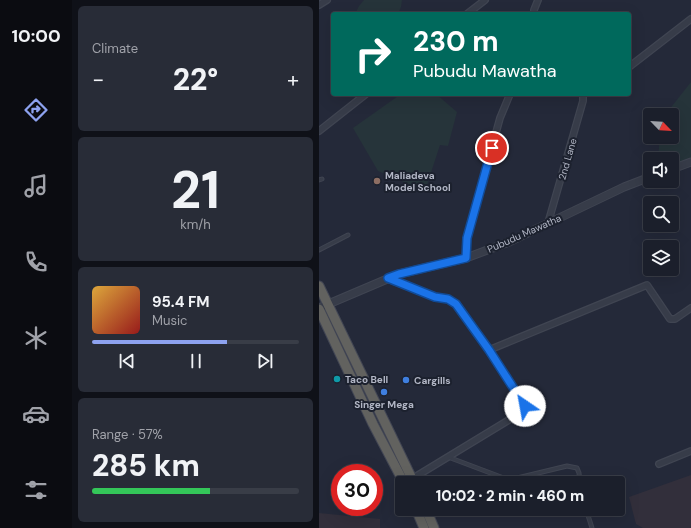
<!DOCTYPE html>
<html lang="en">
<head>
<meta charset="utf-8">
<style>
  :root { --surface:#1b1f2b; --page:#282c37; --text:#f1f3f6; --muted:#a0a2a9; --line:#393d47; --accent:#8da2ef }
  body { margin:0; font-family:"DM Sans",sans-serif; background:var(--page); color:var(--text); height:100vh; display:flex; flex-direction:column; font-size:15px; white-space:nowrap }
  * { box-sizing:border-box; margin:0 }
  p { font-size:13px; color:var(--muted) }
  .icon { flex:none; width:22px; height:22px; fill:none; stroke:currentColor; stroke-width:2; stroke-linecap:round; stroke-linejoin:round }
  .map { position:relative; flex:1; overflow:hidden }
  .panel { display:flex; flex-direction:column; gap:6px; padding:6px; background:#0f1118; width:247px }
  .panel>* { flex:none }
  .guide { position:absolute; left:12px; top:12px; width:300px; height:84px; border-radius:4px; box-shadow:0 4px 16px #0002,0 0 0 1px var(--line); background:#00695c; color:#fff; overflow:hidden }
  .needle { width:26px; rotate:115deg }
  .controls { position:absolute; left:324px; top:108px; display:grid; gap:8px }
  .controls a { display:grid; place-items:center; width:36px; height:36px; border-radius:4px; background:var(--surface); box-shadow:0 4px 16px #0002,0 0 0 1px var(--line); font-size:20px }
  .speed { position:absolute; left:12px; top:464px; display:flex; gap:8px; font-size:20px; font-weight:700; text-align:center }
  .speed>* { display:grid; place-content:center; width:52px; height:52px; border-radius:50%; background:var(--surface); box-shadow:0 4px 16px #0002,0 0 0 1px var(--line); line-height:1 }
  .speed .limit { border:6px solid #d22; background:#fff; color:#111 }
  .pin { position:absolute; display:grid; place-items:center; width:34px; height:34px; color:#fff; margin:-17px; border:2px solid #fff; border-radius:50%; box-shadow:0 1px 4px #0007 }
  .me { position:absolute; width:44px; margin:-22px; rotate:327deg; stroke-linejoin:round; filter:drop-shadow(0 0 3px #0008) }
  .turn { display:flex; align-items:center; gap:14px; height:84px; padding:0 16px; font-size:18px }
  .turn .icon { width:52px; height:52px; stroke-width:2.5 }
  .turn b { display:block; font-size:28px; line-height:34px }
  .big { font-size:30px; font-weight:800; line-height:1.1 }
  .panel .card { flex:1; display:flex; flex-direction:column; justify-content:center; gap:6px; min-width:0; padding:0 14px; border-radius:6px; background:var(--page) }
  .panel .dial { align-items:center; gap:0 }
  .dial b { font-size:52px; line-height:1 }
  .song { display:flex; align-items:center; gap:12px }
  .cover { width:48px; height:48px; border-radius:6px; background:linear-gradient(135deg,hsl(40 70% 55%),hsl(0 70% 35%)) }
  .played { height:4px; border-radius:2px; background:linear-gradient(90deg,var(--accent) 65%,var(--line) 65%) }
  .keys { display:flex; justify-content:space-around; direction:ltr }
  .heat { display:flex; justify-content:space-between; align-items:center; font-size:22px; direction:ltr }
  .charge { height:6px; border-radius:3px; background:linear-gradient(90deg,#34c759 57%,var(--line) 0) }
  .trip { position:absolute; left:76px; top:476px; width:230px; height:40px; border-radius:4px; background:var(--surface); box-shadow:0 4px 16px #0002,0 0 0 1px var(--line); font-weight:800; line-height:40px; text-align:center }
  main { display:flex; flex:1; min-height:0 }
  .tabs { display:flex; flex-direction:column; width:72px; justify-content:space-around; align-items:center; background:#0b0c11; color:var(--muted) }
  .tabs .icon { width:28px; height:28px }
  .tabs .on { color:var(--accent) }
  .tabs b { font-size:18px; color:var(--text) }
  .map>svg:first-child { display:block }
</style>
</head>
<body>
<main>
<nav class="tabs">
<b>10:00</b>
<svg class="icon on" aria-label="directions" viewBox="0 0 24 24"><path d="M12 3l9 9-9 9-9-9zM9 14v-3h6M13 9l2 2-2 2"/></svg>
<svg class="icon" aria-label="music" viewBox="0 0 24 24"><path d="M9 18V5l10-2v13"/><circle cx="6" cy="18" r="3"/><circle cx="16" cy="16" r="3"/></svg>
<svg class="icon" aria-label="phone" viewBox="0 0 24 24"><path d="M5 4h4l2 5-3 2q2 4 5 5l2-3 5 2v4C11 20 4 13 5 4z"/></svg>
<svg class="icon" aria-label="climate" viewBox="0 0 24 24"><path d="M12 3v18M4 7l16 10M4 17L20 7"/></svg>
<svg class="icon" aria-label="car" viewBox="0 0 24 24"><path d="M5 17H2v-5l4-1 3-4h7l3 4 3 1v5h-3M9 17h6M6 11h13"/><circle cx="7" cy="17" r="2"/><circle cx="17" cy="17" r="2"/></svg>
<svg class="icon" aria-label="filters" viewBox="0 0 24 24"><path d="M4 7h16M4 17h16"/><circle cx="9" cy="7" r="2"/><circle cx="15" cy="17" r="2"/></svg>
</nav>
<section class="panel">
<div class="card"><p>Climate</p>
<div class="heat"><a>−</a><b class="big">22°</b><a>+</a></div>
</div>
<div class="card dial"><b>21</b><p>km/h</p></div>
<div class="card">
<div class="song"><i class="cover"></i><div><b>95.4 FM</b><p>Music</p></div></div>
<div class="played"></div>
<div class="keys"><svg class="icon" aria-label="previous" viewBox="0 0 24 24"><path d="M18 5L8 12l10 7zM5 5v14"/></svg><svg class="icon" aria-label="pause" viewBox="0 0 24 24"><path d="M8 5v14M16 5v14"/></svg><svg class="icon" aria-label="next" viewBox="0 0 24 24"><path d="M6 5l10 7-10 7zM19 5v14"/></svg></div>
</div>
<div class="card"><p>Range · 57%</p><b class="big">285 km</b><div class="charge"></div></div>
</section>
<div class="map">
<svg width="372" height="528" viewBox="0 0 372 528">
  <rect width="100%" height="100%" fill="#242939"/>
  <!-- medical -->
  <g fill="#322f3b">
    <path d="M372,475V528H324L317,524L310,497Z"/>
    <path d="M0,513L61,519V528H0Z"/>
  </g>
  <!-- green -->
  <g fill="#26343a">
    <path d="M45,0H83L82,7L79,14H36L40,6Z"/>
    <path d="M372,82V158L357,164L353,162V159H345L339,157L341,137H353V115H346Z"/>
    <path d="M82,94H117L138,112L129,146L121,145L106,191L59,171L34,128Z"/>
  </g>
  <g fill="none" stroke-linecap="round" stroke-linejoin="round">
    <!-- service casing -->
    <g stroke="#404552" stroke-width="5">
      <g id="service">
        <path d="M0,180L3,179"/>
        <path d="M0,250L29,235"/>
        <path d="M129,457L190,480L248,466L258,468L260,473L261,483"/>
        <path d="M267,509L273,528"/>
      </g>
    </g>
    <!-- minor casing -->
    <g stroke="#404552" stroke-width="8">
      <g id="minor">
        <path d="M0,5L8,0"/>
        <path d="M148,14L166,0"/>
        <path d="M215,14V10L219,0"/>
        <path d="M310,67L372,19"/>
        <path d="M0,131L47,94"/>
        <path d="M229,223L264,101V94"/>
        <path d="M147,258L148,238L181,118L191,94"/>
        <path d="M69,279L116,297L129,299L137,304L170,350L206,406L198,415L91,480"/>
        <path d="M170,350L328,285L351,319H356L372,308"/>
        <path d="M340,464L372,451"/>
      </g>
    </g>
    <!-- tertiary casing -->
    <g stroke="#404552" stroke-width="9">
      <g id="tertiary">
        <path d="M353,169L372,162"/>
        <path d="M0,308L80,274L147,258L190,242L305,187L331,177"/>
      </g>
    </g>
    <!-- trunk casing -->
    <g stroke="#424654" stroke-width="11">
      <g id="trunk">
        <path d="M0,286L95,483"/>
        <path d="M0,309L54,424L85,483"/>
        <path d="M97,509L105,528"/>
        <path d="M107,509L115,528"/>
      </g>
    </g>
    <!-- service -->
    <use href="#service" stroke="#373c49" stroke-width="3"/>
    <!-- minor -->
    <use href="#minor" stroke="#373c49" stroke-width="5.5"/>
    <!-- tertiary -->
    <use href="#tertiary" stroke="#373c49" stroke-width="7"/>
    <!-- trunk -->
    <use href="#trunk" stroke="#62625f" stroke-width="9"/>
  </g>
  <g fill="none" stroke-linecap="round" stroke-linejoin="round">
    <!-- route casing -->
    <g stroke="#114b97" stroke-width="10">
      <path id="route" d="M173,148L148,238L147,258L80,274L69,278L116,297L129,299L137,304L170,350L206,406"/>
    </g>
    <!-- route -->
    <use href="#route" stroke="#1a73e8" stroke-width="7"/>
  </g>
  <!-- markers -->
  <circle fill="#8d6e63" stroke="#1c212e" stroke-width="1.5" cx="58" cy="181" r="4"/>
  <circle fill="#0f9aa8" stroke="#1c212e" stroke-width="1.5" cx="18" cy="379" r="4"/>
  <g fill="#3f7fe0" stroke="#1c212e" stroke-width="1.5">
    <circle cx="87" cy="380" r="4"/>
    <circle cx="65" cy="392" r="4"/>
  </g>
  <g text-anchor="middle" stroke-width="4" stroke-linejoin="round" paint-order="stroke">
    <!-- street labels -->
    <g font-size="10" fill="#b2b6c5" stroke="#1c212e">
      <text transform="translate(248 159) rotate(-74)" y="4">2nd Lane</text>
      <text transform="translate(205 233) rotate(-24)" y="4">Pubudu Mawatha</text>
    </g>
    <!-- poi labels -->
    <g font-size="10" font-weight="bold" fill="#b2b6c5" stroke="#1c212e" text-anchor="start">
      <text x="66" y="179">Maliadeva<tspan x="66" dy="12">Model School</tspan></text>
      <text x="26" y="383">Taco Bell</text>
      <text x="95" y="384">Cargills</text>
      <text x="65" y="408" text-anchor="middle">Singer Mega</text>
    </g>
  </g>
</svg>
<div class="controls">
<a><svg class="needle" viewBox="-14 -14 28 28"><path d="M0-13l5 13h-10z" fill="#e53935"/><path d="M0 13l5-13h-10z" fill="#a0a2a9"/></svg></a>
<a><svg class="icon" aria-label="sound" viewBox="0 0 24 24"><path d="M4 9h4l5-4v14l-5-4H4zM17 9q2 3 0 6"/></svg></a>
<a><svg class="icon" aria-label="search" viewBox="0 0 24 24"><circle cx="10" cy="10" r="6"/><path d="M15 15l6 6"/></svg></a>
<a><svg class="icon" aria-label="layers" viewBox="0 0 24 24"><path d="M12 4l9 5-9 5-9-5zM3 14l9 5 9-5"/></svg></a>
</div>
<div class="speed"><div class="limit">30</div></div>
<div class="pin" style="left:173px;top:148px;background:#d93025"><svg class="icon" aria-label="arrive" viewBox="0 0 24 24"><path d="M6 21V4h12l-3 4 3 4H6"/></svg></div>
<svg class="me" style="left:206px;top:406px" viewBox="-20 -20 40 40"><circle r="19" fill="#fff"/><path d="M0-13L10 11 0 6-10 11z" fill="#1a73e8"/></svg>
<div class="trip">10:02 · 2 min · 460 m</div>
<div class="guide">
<div class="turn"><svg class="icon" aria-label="right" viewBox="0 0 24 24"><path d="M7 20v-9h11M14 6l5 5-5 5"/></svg><div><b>230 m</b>Pubudu Mawatha</div></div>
</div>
</div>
</main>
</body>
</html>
